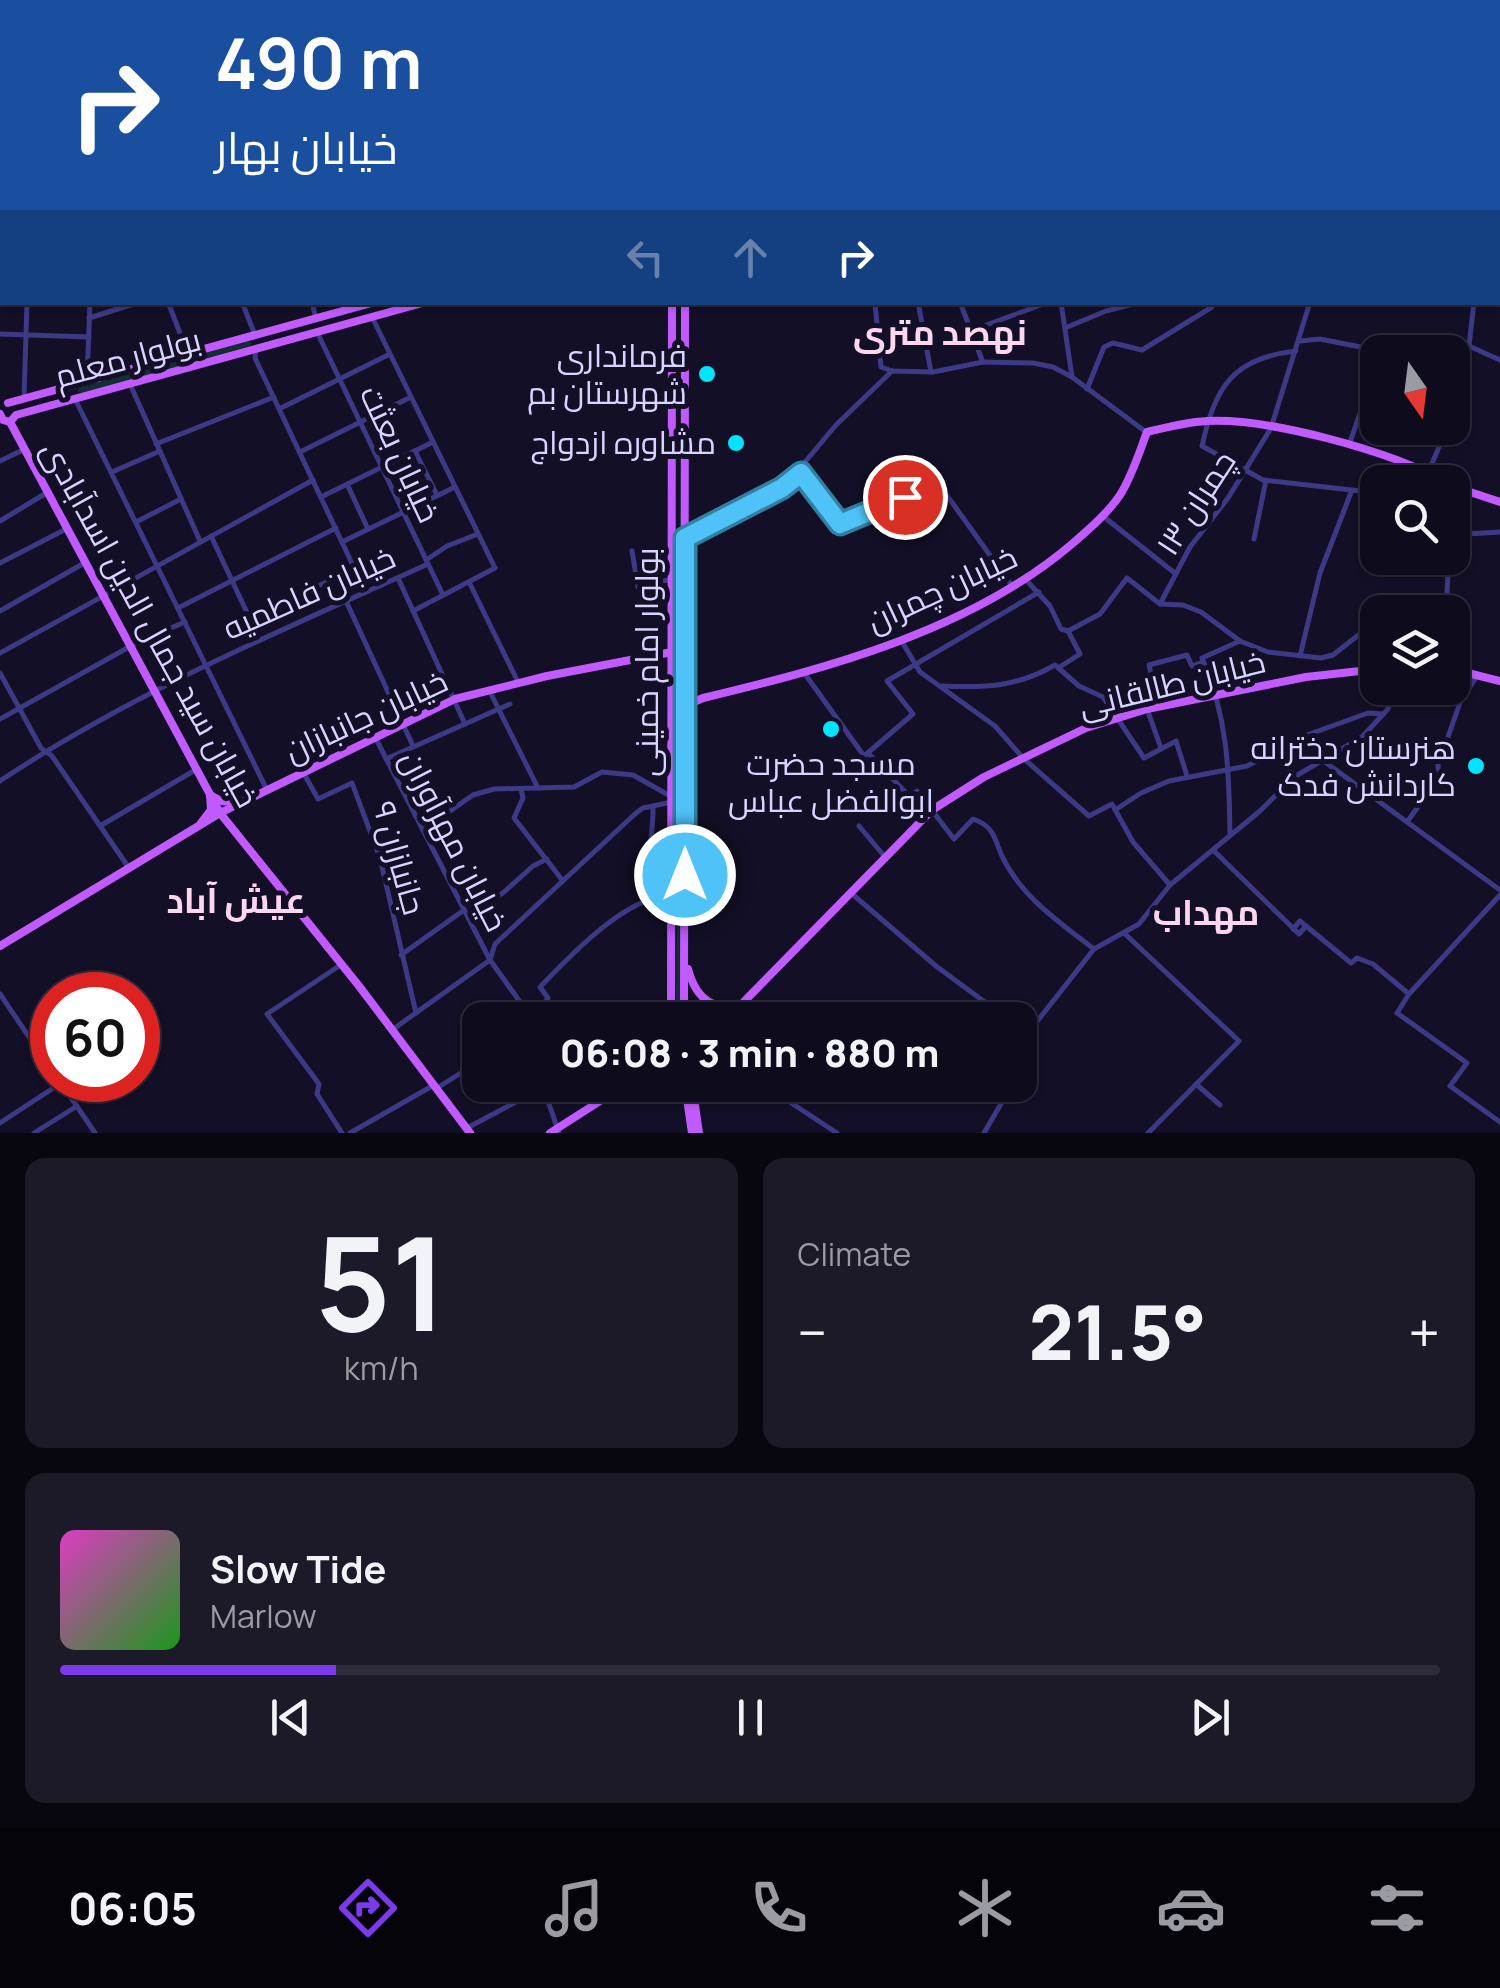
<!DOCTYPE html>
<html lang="en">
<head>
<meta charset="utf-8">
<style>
  :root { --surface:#0e0b1c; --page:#1c1929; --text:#f1f3f6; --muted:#9b9ba3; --line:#2e2b3b; --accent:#7c3aed }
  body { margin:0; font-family:Manrope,Cairo,sans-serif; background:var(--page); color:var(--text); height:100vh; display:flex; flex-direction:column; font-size:38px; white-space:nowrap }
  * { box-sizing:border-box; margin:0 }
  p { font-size:32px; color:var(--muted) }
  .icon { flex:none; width:55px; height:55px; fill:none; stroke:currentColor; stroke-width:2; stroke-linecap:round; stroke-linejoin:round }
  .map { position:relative; height:1133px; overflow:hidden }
  .details { display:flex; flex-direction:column; gap:25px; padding:25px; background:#08060f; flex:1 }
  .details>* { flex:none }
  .hud { position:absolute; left:0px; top:0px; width:1500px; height:305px; box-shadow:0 2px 8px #0004,0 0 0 2px var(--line); background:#1a4fa0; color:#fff; overflow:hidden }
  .needle { width:65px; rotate:166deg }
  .tools { position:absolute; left:1360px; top:335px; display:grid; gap:20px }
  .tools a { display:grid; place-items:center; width:110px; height:110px; border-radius:20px; background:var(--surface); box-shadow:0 2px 8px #0004,0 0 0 2px var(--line); font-size:50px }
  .speed { position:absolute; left:30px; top:972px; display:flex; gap:20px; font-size:50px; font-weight:700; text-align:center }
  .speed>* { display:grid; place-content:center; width:130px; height:130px; border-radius:50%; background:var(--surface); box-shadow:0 2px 8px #0004,0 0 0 2px var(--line); line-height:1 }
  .speed .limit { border:15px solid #d22; background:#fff; color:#111 }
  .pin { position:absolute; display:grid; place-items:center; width:85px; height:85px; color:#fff; margin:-42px; border:5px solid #fff; border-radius:50%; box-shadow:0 2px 10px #0007 }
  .me { position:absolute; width:110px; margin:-55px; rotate:0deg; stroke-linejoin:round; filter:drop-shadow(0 0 8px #0008) }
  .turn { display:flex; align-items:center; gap:35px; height:210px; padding:0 50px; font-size:45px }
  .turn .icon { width:130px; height:130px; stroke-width:2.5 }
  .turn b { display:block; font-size:70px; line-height:85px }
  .lanes { display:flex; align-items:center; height:95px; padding:0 50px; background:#0003; justify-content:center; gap:50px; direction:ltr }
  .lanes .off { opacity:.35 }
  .big { font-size:75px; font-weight:800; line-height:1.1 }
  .details .tile { flex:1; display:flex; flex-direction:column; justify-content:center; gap:15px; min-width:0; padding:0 35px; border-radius:20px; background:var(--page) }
  .details .dial { align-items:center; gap:0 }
  .dial b { font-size:130px; line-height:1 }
  .song { display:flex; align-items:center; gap:30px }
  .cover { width:120px; height:120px; border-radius:15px; background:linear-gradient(135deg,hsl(310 70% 55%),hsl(120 70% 35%)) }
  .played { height:10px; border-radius:5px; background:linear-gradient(90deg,var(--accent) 20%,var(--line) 20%) }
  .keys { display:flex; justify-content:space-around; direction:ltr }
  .heat { display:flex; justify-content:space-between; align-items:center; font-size:55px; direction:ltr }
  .details .tiles { flex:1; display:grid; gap:25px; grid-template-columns:1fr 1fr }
  .tile:last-child { grid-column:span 2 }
  .trip { position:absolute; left:462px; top:1002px; width:575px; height:100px; border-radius:20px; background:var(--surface); box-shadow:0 2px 8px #0004,0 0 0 2px var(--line); font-weight:800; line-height:100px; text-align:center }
  .dock { display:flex; height:160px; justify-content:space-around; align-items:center; background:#06040b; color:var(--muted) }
  .dock .icon { width:70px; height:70px }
  .dock .selected { color:var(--accent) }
  .dock b { font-size:45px; color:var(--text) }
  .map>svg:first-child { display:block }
</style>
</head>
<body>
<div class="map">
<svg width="1500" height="1133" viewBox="0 0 1500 1133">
  <rect width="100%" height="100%" fill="#130f26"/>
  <!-- green -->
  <g fill="#12302f">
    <path d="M249,341L252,343L250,346L81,393L77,391L79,388Z"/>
    <path d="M679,483L680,1008L678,1010L676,1008Z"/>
  </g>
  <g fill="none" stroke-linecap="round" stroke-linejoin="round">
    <!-- minor -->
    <g stroke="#3d3a85" stroke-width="5">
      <path d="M268,2V0"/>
      <path d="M375,2L376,0"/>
      <path d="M385,2V0"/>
      <path d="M523,2V0"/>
      <path d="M1081,2V0"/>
      <path d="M1232,2V0"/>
      <path d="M1354,2V0"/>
      <path d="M0,68H2"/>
      <path d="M0,109H2"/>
      <path d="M0,140H2"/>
      <path d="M0,191H2"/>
      <path d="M1498,203L1500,196"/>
      <path d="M0,239H2"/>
      <path d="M0,286L2,287"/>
      <path d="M168,302L188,354"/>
      <path d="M242,302L255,335"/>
      <path d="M312,302L316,319"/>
      <path d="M866,302L875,303L881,367L892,371"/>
      <path d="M918,302L931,372"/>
      <path d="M960,302L982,360"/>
      <path d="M1061,302L1072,377"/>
      <path d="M169,306L180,302"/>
      <path d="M372,317L495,568L413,611"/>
      <path d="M89,318L140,302"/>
      <path d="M1065,328L1106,311L1141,302"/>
      <path d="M970,331L1049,302"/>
      <path d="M317,332L443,595"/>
      <path d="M0,334L89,337"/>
      <path d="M1300,341L1320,339L1386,352"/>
      <path d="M1469,346L1500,360"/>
      <path d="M256,349L255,358L365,591"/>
      <path d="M1296,351C1232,358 1215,388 1202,446L1263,480L1378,493"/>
      <path d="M1452,364L1464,366"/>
      <path d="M87,381L90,302"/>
      <path d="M130,384L200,541"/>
      <path d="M1087,389L1104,347L1113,343L1142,350L1212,307L1211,302"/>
      <path d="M24,398L27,302"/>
      <path d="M75,399L267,790"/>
      <path d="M279,409L388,355"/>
      <path d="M1452,410L1469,346L1474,302"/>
      <path d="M156,444L274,397"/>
      <path d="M1349,445L1378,362"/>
      <path d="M415,451L437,495"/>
      <path d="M300,452L411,397"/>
      <path d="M0,461L25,449"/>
      <path d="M112,472L160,451"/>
      <path d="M801,473L840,524L938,483L1012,586"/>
      <path d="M1428,473L1447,428"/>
      <path d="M347,484L368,529"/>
      <path d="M321,497L433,442"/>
      <path d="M1104,517L1176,574"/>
      <path d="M0,521L48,492"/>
      <path d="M136,522L181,499"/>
      <path d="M211,536L260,640"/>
      <path d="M685,538L782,487L801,473L805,462L836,425L892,371L933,372L983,362L1033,363L1053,367L1072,377L1146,432"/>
      <path d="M1254,539L1266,480"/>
      <path d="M342,542L455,487"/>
      <path d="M632,551L638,587L672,579"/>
      <path d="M426,560L447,546L478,534"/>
      <path d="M0,563L68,528"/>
      <path d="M398,578L465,724"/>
      <path d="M1026,580L1050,606L1061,629L1068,631L1080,654L1058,668"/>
      <path d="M469,582L518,682"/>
      <path d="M346,601L413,746"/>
      <path d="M1160,604L1190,547L1228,498L1271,428L1310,302"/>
      <path d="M178,608L336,528"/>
      <path d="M0,611L86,562"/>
      <path d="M1440,612L1446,608L1448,575L1467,534L1500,532"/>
      <path d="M249,618L355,569"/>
      <path d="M1068,631L1100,614L1127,578L1160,604L1183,605L1201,612L1240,641L1268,652L1321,658L1333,655L1361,633L1378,632"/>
      <path d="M901,640L920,672L995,726L1023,758L1089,816L1112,804L1133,842L1170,885"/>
      <path d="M0,653L313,480"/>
      <path d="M1300,656L1320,573L1352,490"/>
      <path d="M0,673L41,748L52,756L129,868"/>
      <path d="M805,674L864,756L913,714L887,681L1039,592"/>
      <path d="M942,686C985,688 1017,687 1055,665L1079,686L1103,697L1144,758L1176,741L1187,776"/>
      <path d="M489,690L538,788"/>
      <path d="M1159,706L1149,665L1187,655L1192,666L1203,662"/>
      <path d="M1147,709L1161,748"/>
      <path d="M0,719L138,642L185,622"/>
      <path d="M376,739L490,960L533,1020"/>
      <path d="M868,753L909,796L917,791L954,839L973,819C993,826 994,836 1001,854C1020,896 1059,922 1094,949"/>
      <path d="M386,759L510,704"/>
      <path d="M1325,762L1500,890"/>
      <path d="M303,772L318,799L352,783L380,858L416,1013"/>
      <path d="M0,781C135,691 281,631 428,564"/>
      <path d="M521,789L523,798L514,818L563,881"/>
      <path d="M1115,810L1141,793L1169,781L1247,766L1307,735L1368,713L1383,714"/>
      <path d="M1407,822L1439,778L1438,765L1461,700L1477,676"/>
      <path d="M100,826L197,769"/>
      <path d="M859,826L885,857"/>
      <path d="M423,830L473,795L494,789L574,787L602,772L633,775L672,797"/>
      <path d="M1230,834C1229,770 1228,718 1202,658L1240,641"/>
      <path d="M1213,850L1299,934L1306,926"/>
      <path d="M851,893L936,966L1009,1020"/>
      <path d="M1500,895L1409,994L1397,1013L1467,1063L1450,1086L1500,1122"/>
      <path d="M652,897C643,865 654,838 653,806"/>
      <path d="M469,916L504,892L533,866L547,859"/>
      <path d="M1293,929L1300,921L1351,963L1357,958L1373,964L1409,994"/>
      <path d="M1124,933L1239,1041L1148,1133"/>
      <path d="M401,955L464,910"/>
      <path d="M490,960L495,944L636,813L643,808L672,802"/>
      <path d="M0,994L52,1071"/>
      <path d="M543,1020L549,1014L543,1005L548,998L540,987C572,954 623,899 671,894"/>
      <path d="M392,1030L490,960"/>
      <path d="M1020,1059L1028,1033L1094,949L1139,924L1170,885L1260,811L1294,777L1362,737L1388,709L1394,688"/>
      <path d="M59,1080L95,1133"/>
      <path d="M1196,1084L1220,1105"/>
      <path d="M594,1085L602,1100"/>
      <path d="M764,1085L837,1133"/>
      <path d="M437,1088L480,1061"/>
      <path d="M544,1089L559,1133"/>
      <path d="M0,1123L61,1083"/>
      <path d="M467,1128L548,1085"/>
      <path d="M34,1133L77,1106"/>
      <path d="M342,1133L317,1094L319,1084L267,1014L342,964"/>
      <path d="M350,1133L434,1085"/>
      <path d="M984,1133L1012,1085"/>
    </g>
    <!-- major -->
    <g stroke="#c25bff" stroke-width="8">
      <path d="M677,2V0"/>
      <path d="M690,2V0"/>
      <path d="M0,11H2"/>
      <path d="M0,22H2"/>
      <path d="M1498,87H1500"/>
      <path d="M1498,98H1500"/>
      <path d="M685,302L684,1005L688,1016"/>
      <path d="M8,403L375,302"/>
      <path d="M0,414L3,420L10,422L16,415L426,302"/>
      <path d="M10,422L220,813L359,986L470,1133"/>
      <path d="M1452,486L1500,502"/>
      <path d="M1452,669L1500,681"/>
      <path d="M685,706L703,698C829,668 971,630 1072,544C1088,530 1108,513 1120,495C1132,476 1139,453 1147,432C1167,427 1187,422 1207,421C1269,418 1391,451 1445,482"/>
      <path d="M201,823L211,810L210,795L221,801L239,803"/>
      <path d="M0,946L220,813L455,699L547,676L672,652"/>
      <path d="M688,969C694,992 707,1009 732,1006"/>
      <path d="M668,1020L671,1006L672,302"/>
      <path d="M669,1020L682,1016L698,1020"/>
      <path d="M717,1020L733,1005"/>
      <path d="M726,1020L932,810L984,777L1086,728L1147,709L1306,677L1378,669"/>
      <path d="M685,1085L692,1133"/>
      <path d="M692,1085L699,1133"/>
      <path d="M550,1133L625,1085"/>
    </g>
  </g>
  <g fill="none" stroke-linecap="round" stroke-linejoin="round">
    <!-- route casing -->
    <g stroke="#337fa1" stroke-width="25">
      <path id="route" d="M685,875V538L782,488L801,473L840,524L905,497"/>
    </g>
    <!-- route -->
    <use href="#route" stroke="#4fc3f7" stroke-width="18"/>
  </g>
  <!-- markers -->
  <g fill="#00e5ff" stroke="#130f26" stroke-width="4">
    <circle cx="707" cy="374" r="10"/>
    <circle cx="736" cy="443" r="10"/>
    <circle cx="831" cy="729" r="10"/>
    <circle cx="1476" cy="766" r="10"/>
  </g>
  <g text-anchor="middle" stroke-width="10" stroke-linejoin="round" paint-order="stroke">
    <!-- poi labels -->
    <g font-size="32" fill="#d9d4ff" stroke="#130f26" text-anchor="end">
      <text x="687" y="367">فرمانداری<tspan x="687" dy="37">شهرستان بم</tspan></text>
      <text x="716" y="454">مشاوره ازدواج</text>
      <text x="1456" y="759">هنرستان دخترانه<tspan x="1456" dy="37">کاردانش فدک</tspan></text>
      <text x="831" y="775" text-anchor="middle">مسجد حضرت<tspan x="831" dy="37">ابوالفضل عباس</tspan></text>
    </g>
    <!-- street labels -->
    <g font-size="32" fill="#d9d4ff" stroke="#130f26">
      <text transform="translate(128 358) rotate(-15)" y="11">بولوار معلم</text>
      <text transform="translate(400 454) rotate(65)" y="11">خیابان بعثت</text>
      <text transform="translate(1196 503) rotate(-57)" y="11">چمران ۱۳</text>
      <text transform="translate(942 589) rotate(-25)" y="11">خیابان چمران</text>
      <text transform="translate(309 593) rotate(-24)" y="11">خیابان فاطمیه</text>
      <text transform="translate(150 624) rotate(61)" y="11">خیابان سید جمال الدین اسدآبادی</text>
      <text transform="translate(647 662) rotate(-90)" y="11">بولوار امام خمینی</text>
      <text transform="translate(1172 684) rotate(-14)" y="11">خیابان طالقانی</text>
      <text transform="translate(366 716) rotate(-25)" y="11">خیابان جانبازان</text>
      <text transform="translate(454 841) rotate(63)" y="11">خیابان مهرآوران</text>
      <text transform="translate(399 858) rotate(74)" y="11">جانبازان ۹</text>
    </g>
    <!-- neighbourhood labels -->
    <g font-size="35" font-weight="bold" fill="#ffd6f0" stroke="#130f26">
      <text x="940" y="345">نهصد متری</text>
      <text x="236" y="913">عیش آباد</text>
      <text x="1206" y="925">مهداب</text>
    </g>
  </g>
</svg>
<div class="tools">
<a><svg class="needle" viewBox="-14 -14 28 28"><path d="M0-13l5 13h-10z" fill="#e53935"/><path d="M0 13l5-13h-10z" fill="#9b9ba3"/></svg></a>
<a><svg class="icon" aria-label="search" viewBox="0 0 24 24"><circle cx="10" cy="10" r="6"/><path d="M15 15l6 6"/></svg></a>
<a><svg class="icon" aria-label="layers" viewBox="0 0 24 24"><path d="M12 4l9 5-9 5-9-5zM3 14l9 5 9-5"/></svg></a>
</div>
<div class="speed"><div class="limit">60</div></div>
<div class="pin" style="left:905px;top:497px;background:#d93025"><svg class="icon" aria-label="arrive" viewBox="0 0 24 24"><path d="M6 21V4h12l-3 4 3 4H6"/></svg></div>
<svg class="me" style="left:685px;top:875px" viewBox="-20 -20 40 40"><circle r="17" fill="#4fc3f7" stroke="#fff" stroke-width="3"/><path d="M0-11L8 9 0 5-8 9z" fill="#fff"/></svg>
<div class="trip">06:08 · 3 min · 880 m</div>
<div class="hud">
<div class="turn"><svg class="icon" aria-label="right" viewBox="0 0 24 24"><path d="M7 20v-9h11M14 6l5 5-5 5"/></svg><div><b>490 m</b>خیابان بهار</div></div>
<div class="lanes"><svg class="icon off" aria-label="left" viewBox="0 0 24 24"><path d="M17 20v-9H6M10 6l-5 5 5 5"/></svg><svg class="icon off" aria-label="ahead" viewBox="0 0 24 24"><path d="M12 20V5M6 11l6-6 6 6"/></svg><svg class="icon" aria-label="right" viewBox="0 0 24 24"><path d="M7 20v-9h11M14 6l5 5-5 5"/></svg></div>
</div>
</div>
<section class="details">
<div class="tiles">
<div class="tile dial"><b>51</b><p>km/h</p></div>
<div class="tile"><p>Climate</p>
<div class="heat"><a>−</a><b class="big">21.5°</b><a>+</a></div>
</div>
<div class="tile">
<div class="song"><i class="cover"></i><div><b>Slow Tide</b><p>Marlow</p></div></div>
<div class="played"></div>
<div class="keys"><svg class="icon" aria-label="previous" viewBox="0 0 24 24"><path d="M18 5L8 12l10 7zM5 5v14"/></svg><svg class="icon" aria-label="pause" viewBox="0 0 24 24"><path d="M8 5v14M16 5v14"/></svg><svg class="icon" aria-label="next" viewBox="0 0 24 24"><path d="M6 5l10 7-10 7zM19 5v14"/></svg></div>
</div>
</div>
</section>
<nav class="dock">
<b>06:05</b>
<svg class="icon selected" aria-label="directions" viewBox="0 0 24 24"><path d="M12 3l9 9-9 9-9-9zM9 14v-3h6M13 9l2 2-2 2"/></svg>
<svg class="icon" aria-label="music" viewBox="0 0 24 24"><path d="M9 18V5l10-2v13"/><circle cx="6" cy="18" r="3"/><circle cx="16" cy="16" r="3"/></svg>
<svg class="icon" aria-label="phone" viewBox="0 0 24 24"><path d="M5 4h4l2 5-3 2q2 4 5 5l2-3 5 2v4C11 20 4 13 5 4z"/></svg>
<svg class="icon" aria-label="climate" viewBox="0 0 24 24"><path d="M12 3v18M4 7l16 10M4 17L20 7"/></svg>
<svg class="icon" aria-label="car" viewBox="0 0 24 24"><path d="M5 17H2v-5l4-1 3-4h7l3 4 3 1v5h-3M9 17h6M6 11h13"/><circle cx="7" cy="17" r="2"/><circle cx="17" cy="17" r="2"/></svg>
<svg class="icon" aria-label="filters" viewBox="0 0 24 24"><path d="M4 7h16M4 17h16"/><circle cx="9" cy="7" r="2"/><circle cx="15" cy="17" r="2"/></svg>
</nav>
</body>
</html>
